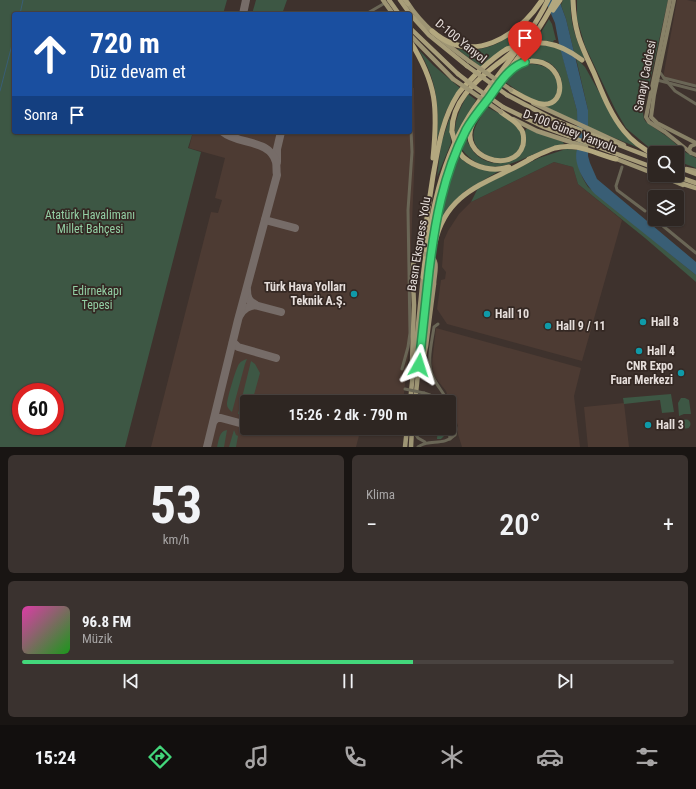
<!DOCTYPE html>
<html lang="tr">
<head>
<meta charset="utf-8">
<style>
  :root { --surface:#2e2622; --page:#3a322f; --text:#f1f3f6; --muted:#a7a5a5; --line:#494340; --accent:#43d77b }
  body { margin:0; font-family:"Roboto Condensed",sans-serif; background:var(--page); color:var(--text); height:100vh; display:flex; flex-direction:column; font-size:15px; white-space:nowrap }
  * { box-sizing:border-box; margin:0 }
  p { font-size:13px; color:var(--muted) }
  .icon { flex:none; width:22px; height:22px; fill:none; stroke:currentColor; stroke-width:2; stroke-linecap:round; stroke-linejoin:round }
  .map { position:relative; height:447px; overflow:hidden }
  .side { display:flex; flex-direction:column; gap:8px; padding:8px; background:#191513; flex:1 }
  .side>* { flex:none }
  .top-card { position:absolute; left:12px; top:12px; width:400px; height:122px; border-radius:4px; box-shadow:0 1px 3px #0004,0 0 0 1px var(--line); background:#1a4fa0; color:#fff; overflow:hidden }
  .tools { position:absolute; left:648px; top:146px; display:grid; gap:8px }
  .tools a { display:grid; place-items:center; width:36px; height:36px; border-radius:4px; background:var(--surface); box-shadow:0 1px 3px #0004,0 0 0 1px var(--line); font-size:20px }
  .speed { position:absolute; left:12px; top:383px; display:flex; gap:8px; font-size:20px; font-weight:700; text-align:center }
  .speed>* { display:grid; place-content:center; width:52px; height:52px; border-radius:50%; background:var(--surface); box-shadow:0 1px 3px #0004,0 0 0 1px var(--line); line-height:1 }
  .speed .limit { border:6px solid #d22; background:#fff; color:#111 }
  .pin { position:absolute; display:grid; place-items:center; width:34px; height:34px; color:#fff; margin:-41px -17px; border-radius:50% 50% 50% 0; rotate:-45deg; box-shadow:0 0 4px #0007 }
  .pin .icon { rotate:45deg }
  .me { position:absolute; width:44px; margin:-22px; rotate:6deg; stroke-linejoin:round; filter:drop-shadow(0 0 3px #0008) }
  .turn { display:flex; align-items:center; gap:14px; height:84px; padding:0 12px; font-size:18px }
  .turn .icon { width:52px; height:52px; stroke-width:2.5 }
  .turn b { display:block; font-size:28px; line-height:34px }
  .then { display:flex; align-items:center; height:38px; padding:0 12px; background:#0003; gap:8px; font-size:15px }
  .big { font-size:30px; font-weight:600; line-height:1.1 }
  .side .widget { flex:1; display:flex; flex-direction:column; justify-content:center; gap:6px; min-width:0; padding:0 14px; border-radius:6px; background:var(--page) }
  .side .dial { align-items:center; gap:0 }
  .dial b { font-size:52px; line-height:1 }
  .song { display:flex; align-items:center; gap:12px }
  .cover { width:48px; height:48px; border-radius:6px; background:linear-gradient(135deg,hsl(320 70% 55%),hsl(120 70% 35%)) }
  .played { height:4px; border-radius:2px; background:linear-gradient(90deg,var(--accent) 60%,var(--line) 60%) }
  .keys { display:flex; justify-content:space-around; direction:ltr }
  .heat { display:flex; justify-content:space-between; align-items:center; font-size:22px; direction:ltr }
  .side .tiles { flex:1; display:grid; gap:8px; grid-template-columns:1fr 1fr }
  .widget:last-child { grid-column:span 2 }
  .trip { position:absolute; left:240px; top:395px; width:216px; height:40px; border-radius:4px; background:var(--surface); box-shadow:0 1px 3px #0004,0 0 0 1px var(--line); font-weight:600; line-height:40px; text-align:center }
  .tab-bar { display:flex; height:64px; justify-content:space-around; align-items:center; background:#120f0e; color:var(--muted) }
  .tab-bar .icon { width:28px; height:28px }
  .tab-bar .on { color:var(--accent) }
  .tab-bar b { font-size:18px; color:var(--text) }
  .map>svg:first-child { display:block }
</style>
</head>
<body>
<div class="map">
<svg width="696" height="447" viewBox="0 0 696 447">
  <rect width="100%" height="100%" fill="#3e322d"/>
  <!-- built -->
  <g fill="#4d3b33">
    <path d="M677,0H687L696,2V85L663,78Z"/>
    <path d="M410,87L414,88L415,152L410,270L411,281V331L403,402H247V428H361L356,447H151L211,212L218,213L222,200L215,198L225,158L189,148L193,132H410Z"/>
    <path d="M554,162L573,167L578,184L622,220L582,361L447,324L437,309L441,280L445,279L446,272L442,267L444,240L448,231L459,214L471,202Z"/>
    <path d="M436,328L581,368L574,396L580,447H462L458,434V426L446,391L434,376L432,364Z"/>
    <path d="M624,403L629,447H588L584,407Z"/>
  </g>
  <!-- green -->
  <g fill="#3d5744" fill-rule="evenodd">
    <path d="M0,0H227L223,14H14V132H193L188,148L201,152L125,447H0ZM21,392H55V426H21Z"/>
    <path d="M256,0H287L282,14H252Z"/>
    <path d="M563,0H571C569,21 576,40 585,59L574,52L566,19L561,5Z"/>
    <path d="M577,0H668L643,113L644,119L646,122L669,138L685,152L696,158V168L677,161V153H659L652,150L626,128L615,109L585,46L577,19Z"/>
    <path d="M549,19L552,24L556,40H554L553,42L537,39Z"/>
    <path d="M529,20L527,31L519,42L512,45L481,67L457,49C486,54 509,40 529,20Z"/>
    <path d="M532,45L551,46L561,50L577,111L578,123L546,107C567,100 567,73 548,62C540,58 529,59 520,61Z"/>
    <path d="M419,50L433,65L460,88L446,111L437,139C439,103 437,82 419,50Z"/>
    <path d="M576,58L585,67L621,131L639,148L588,127V110Z"/>
    <path d="M532,64C564,65 564,103 544,103C533,103 514,88 505,82C513,73 518,65 532,64Z"/>
    <path d="M468,94L476,100L455,137C454,120 460,108 468,94Z"/>
    <path d="M487,107C497,113 512,118 518,127C521,131 522,137 521,142C517,170 468,159 474,131C476,123 483,114 487,107Z"/>
    <path d="M450,117V130L451,143L437,177L441,144Z"/>
    <path d="M527,128L563,142L564,144C529,149 491,190 461,148L466,139C470,145 472,152 479,157C499,172 532,159 525,131Z"/>
    <path d="M566,149L577,150C577,164 580,175 588,187L696,275V282L645,238L578,184L573,167L554,162L471,202L478,188L539,158Z"/>
    <path d="M458,156C472,169 481,170 499,171L465,191L458,198L439,224L450,182Z"/>
    <path d="M247,359L245,364L232,412C230,410 227,408 227,404C227,399 236,368 239,364C241,361 244,360 247,359Z"/>
    <path d="M251,361L255,364L260,373L252,402H247V409L243,413L238,414Z"/>
    <path d="M671,394L674,412L662,413L660,400L624,404L623,398Z"/>
    <path d="M681,398H685L689,400L691,414H684L679,416L678,403Z"/>
    <circle cx="686" cy="424" r="4.5"/>
    <path d="M438,428H446L445,435L441,439H437Z"/>
    <path d="M227,430L224,447H217C219,440 219,431 227,430Z"/>
    <path d="M234,430L236,435L238,436L236,447H229Z"/>
  </g>
  <!-- water -->
  <path fill="#395e75" d="M545,0H559L566,19L588,110V156L590,163L597,179L696,262V275L595,194C585,183 571,162 578,147L577,111L559,44L555,23Z"/>
  <g fill="none" stroke-linecap="round" stroke-linejoin="round">
    <!-- stream -->
    <g stroke="#395e75" stroke-width="1">
      <path d="M20,14L23,0"/>
      <path d="M0,91L14,37"/>
    </g>
    <!-- taxiway -->
    <g stroke="#766c68" stroke-width="8">
      <path d="M243,14L246,0"/>
      <path d="M277,162V149L281,132"/>
      <path d="M265,220L295,228"/>
      <path d="M251,304L281,312"/>
      <path d="M240,315C244,308 249,306 256,305C249,301 247,298 247,290"/>
      <path d="M233,342L238,347L276,358"/>
      <path d="M214,421L217,418H221L247,425"/>
      <path d="M207,447L238,320L277,175C276,171 277,166 276,162C270,139 238,145 223,132"/>
    </g>
    <!-- minor -->
    <g stroke="#6a6656" stroke-width="3">
      <path d="M366,14L385,3"/>
      <path d="M659,71L664,78L696,86"/>
      <path d="M664,78L675,91L696,104"/>
      <path d="M657,80L696,90"/>
      <path d="M622,167L616,186L617,190L645,211"/>
      <path d="M652,217L696,253"/>
      <path d="M438,324L434,327C432,342 426,362 433,377C437,386 444,393 448,402"/>
      <path d="M402,369L408,347L410,333L408,210L412,152L410,108"/>
      <path d="M424,393L430,395L441,402"/>
      <path d="M449,428L450,439"/>
      <path d="M412,429L418,438L425,442"/>
      <path d="M418,447C429,438 443,447 455,435C458,426 452,415 449,406"/>
    </g>
    <!-- secondary -->
    <g stroke="#888167" stroke-width="4">
      <path d="M670,0L646,117L649,122L665,132L691,153L696,155"/>
      <path d="M674,0L654,95L651,117L657,123L696,143"/>
      <path d="M691,153L689,150L691,146L696,144"/>
    </g>
    <!-- primary -->
    <g stroke="#9e9574" stroke-width="4.5">
      <path d="M383,0L393,14"/>
      <path d="M407,2C422,26 446,44 469,61"/>
      <path d="M410,35L453,79"/>
      <path d="M533,103L624,145"/>
      <path d="M513,119L537,131L586,147"/>
      <path d="M614,158L655,174"/>
      <path d="M686,169L696,171"/>
      <path d="M659,175L683,185"/>
      <path d="M412,362L414,305L413,280"/>
      <path d="M421,370L426,346L434,284"/>
      <path d="M410,402L423,277"/>
      <path d="M415,402L429,271"/>
      <path d="M405,447L407,428"/>
      <path d="M411,447L412,428"/>
    </g>
    <!-- trunk -->
    <g stroke="#a89e7a" stroke-width="4.5">
      <path d="M389,0L399,14"/>
      <path d="M400,0L410,14"/>
      <path d="M405,0L408,4"/>
      <path d="M410,14L429,35L467,66"/>
      <path d="M410,28L458,74"/>
      <path d="M507,95L552,119L655,159"/>
      <path d="M503,107L544,127L655,168"/>
      <path d="M677,167L696,174"/>
      <path d="M673,175L696,183"/>
      <path d="M680,183L696,188"/>
    </g>
    <!-- motorway -->
    <g stroke="#b3a87f" stroke-width="5">
      <path d="M573,0C574,32 581,45 594,73C602,92 610,114 624,131C632,141 643,149 655,155"/>
      <path d="M553,10L560,0"/>
      <path d="M432,31C472,66 517,37 542,0"/>
      <path d="M410,41C437,84 438,108 433,158"/>
      <path d="M511,90C520,95 532,103 542,104C569,107 565,60 531,61C524,61 516,64 512,70"/>
      <path d="M473,123C456,157 514,176 523,145C524,139 524,132 520,128C516,121 507,117 501,112"/>
      <path d="M452,132C451,103 474,82 496,65C502,60 509,56 515,49"/>
      <path d="M463,157C476,168 493,172 509,167"/>
      <path d="M529,159C538,155 546,151 555,148C576,142 596,154 616,159"/>
      <path d="M435,243C447,188 491,183 532,158"/>
      <path d="M424,245C426,222 429,199 433,176C438,148 442,119 458,94C463,87 470,81 476,74C486,65 495,56 507,49"/>
      <path d="M429,271C435,221 442,167 470,123C497,81 533,45 555,0"/>
      <path d="M423,277C430,217 440,158 475,107C499,72 529,39 548,0"/>
    </g>
    <!-- minor-bridge -->
    <path stroke="#6a6656" stroke-width="3" d="M405,389L424,393"/>
    <!-- primary-bridge -->
    <g stroke="#9e9574" stroke-width="4.5">
      <path d="M469,61L511,90"/>
      <path d="M453,79L501,112"/>
      <path d="M413,280C413,274 412,267 414,261C417,251 432,252 435,262C437,268 434,277 434,284"/>
    </g>
    <!-- trunk-bridge -->
    <g stroke="#a89e7a" stroke-width="4.5">
      <path d="M467,66L507,95"/>
      <path d="M458,74L476,88L503,107"/>
    </g>
    <!-- motorway-bridge -->
    <g stroke="#b3a87f" stroke-width="5">
      <path d="M507,49C536,38 557,41 582,60"/>
      <path d="M452,132L457,149L463,157"/>
    </g>
  </g>
  <g fill="none" stroke-linecap="round" stroke-linejoin="round">
    <!-- route casing -->
    <g stroke="#2c8c50" stroke-width="10">
      <path id="route" d="M419,365C422,334 426,302 429,271C435,222 443,175 466,130C472,119 481,108 489,98C498,85 509,67 525,62"/>
    </g>
    <!-- route -->
    <use href="#route" stroke="#43d77b" stroke-width="7"/>
  </g>
  <!-- markers -->
  <g fill="#0f9aa8" stroke="#342823" stroke-width="1.5">
    <circle cx="354" cy="294" r="4"/>
    <circle cx="487" cy="314" r="4"/>
    <circle cx="643" cy="322" r="4"/>
    <circle cx="548" cy="326" r="4"/>
    <circle cx="639" cy="351" r="4"/>
    <circle cx="681" cy="373" r="4"/>
    <circle cx="648" cy="425" r="4"/>
  </g>
  <g text-anchor="middle" stroke-width="3.5" stroke-linejoin="round" paint-order="stroke">
    <!-- street labels -->
    <g font-size="12" fill="#e6dedb" stroke="#342823">
      <text transform="translate(461 41) rotate(39)" y="4">D-100 Yanyol</text>
      <text transform="translate(645 76) rotate(-79)" y="4">Sanayi Caddesi</text>
      <text transform="translate(570 131) rotate(21)" y="4">D-100 Güney Yanyolu</text>
      <text transform="translate(419 244) rotate(-81)" y="4">Basın Ekspress Yolu</text>
    </g>
    <!-- park labels -->
    <g font-size="12" fill="#93cfa4" stroke="#342823">
      <text x="90" y="219">Atatürk Havalimanı<tspan x="90" dy="14">Millet Bahçesi</tspan></text>
      <text x="97" y="295">Edirnekapı<tspan x="97" dy="14">Tepesi</tspan></text>
    </g>
    <!-- poi labels -->
    <g font-size="12" font-weight="bold" fill="#e6dedb" stroke="#342823" text-anchor="start">
      <text x="346" y="291" text-anchor="end">Türk Hava Yolları<tspan x="346" dy="14">Teknik A.Ş.</tspan></text>
      <text x="495" y="318">Hall 10</text>
      <text x="651" y="326">Hall 8</text>
      <text x="556" y="330">Hall 9 / 11</text>
      <text x="647" y="355">Hall 4</text>
      <text x="673" y="370" text-anchor="end">CNR Expo<tspan x="673" dy="14">Fuar Merkezi</tspan></text>
      <text x="656" y="429">Hall 3</text>
    </g>
  </g>
</svg>
<div class="tools">
<a><svg class="icon" aria-label="search" viewBox="0 0 24 24"><circle cx="10" cy="10" r="6"/><path d="M15 15l6 6"/></svg></a>
<a><svg class="icon" aria-label="layers" viewBox="0 0 24 24"><path d="M12 4l9 5-9 5-9-5zM3 14l9 5 9-5"/></svg></a>
</div>
<div class="speed"><div class="limit">60</div></div>
<div class="pin" style="left:525px;top:62px;background:#d93025"><svg class="icon" aria-label="arrive" viewBox="0 0 24 24"><path d="M6 21V4h12l-3 4 3 4H6"/></svg></div>
<svg class="me" style="left:419px;top:365px" viewBox="-20 -20 40 40"><path d="M0-17L14 15 0 8-14 15z" fill="#43d77b" stroke="#fff" stroke-width="4"/></svg>
<div class="trip">15:26 · 2 dk · 790 m</div>
<div class="top-card">
<div class="turn"><svg class="icon" aria-label="ahead" viewBox="0 0 24 24"><path d="M12 20V5M6 11l6-6 6 6"/></svg><div><b>720 m</b>Düz devam et</div></div>
<div class="then">Sonra<svg class="icon" aria-label="arrive" viewBox="0 0 24 24"><path d="M6 21V4h12l-3 4 3 4H6"/></svg></div>
</div>
</div>
<section class="side">
<div class="tiles">
<div class="widget dial"><b>53</b><p>km/h</p></div>
<div class="widget"><p>Klima</p>
<div class="heat"><a>−</a><b class="big">20°</b><a>+</a></div>
</div>
<div class="widget">
<div class="song"><i class="cover"></i><div><b>96.8 FM</b><p>Müzik</p></div></div>
<div class="played"></div>
<div class="keys"><svg class="icon" aria-label="previous" viewBox="0 0 24 24"><path d="M18 5L8 12l10 7zM5 5v14"/></svg><svg class="icon" aria-label="pause" viewBox="0 0 24 24"><path d="M8 5v14M16 5v14"/></svg><svg class="icon" aria-label="next" viewBox="0 0 24 24"><path d="M6 5l10 7-10 7zM19 5v14"/></svg></div>
</div>
</div>
</section>
<nav class="tab-bar">
<b>15:24</b>
<svg class="icon on" aria-label="directions" viewBox="0 0 24 24"><path d="M12 3l9 9-9 9-9-9zM9 14v-3h6M13 9l2 2-2 2"/></svg>
<svg class="icon" aria-label="music" viewBox="0 0 24 24"><path d="M9 18V5l10-2v13"/><circle cx="6" cy="18" r="3"/><circle cx="16" cy="16" r="3"/></svg>
<svg class="icon" aria-label="phone" viewBox="0 0 24 24"><path d="M5 4h4l2 5-3 2q2 4 5 5l2-3 5 2v4C11 20 4 13 5 4z"/></svg>
<svg class="icon" aria-label="climate" viewBox="0 0 24 24"><path d="M12 3v18M4 7l16 10M4 17L20 7"/></svg>
<svg class="icon" aria-label="car" viewBox="0 0 24 24"><path d="M5 17H2v-5l4-1 3-4h7l3 4 3 1v5h-3M9 17h6M6 11h13"/><circle cx="7" cy="17" r="2"/><circle cx="17" cy="17" r="2"/></svg>
<svg class="icon" aria-label="filters" viewBox="0 0 24 24"><path d="M4 7h16M4 17h16"/><circle cx="9" cy="7" r="2"/><circle cx="15" cy="17" r="2"/></svg>
</nav>
</body>
</html>
